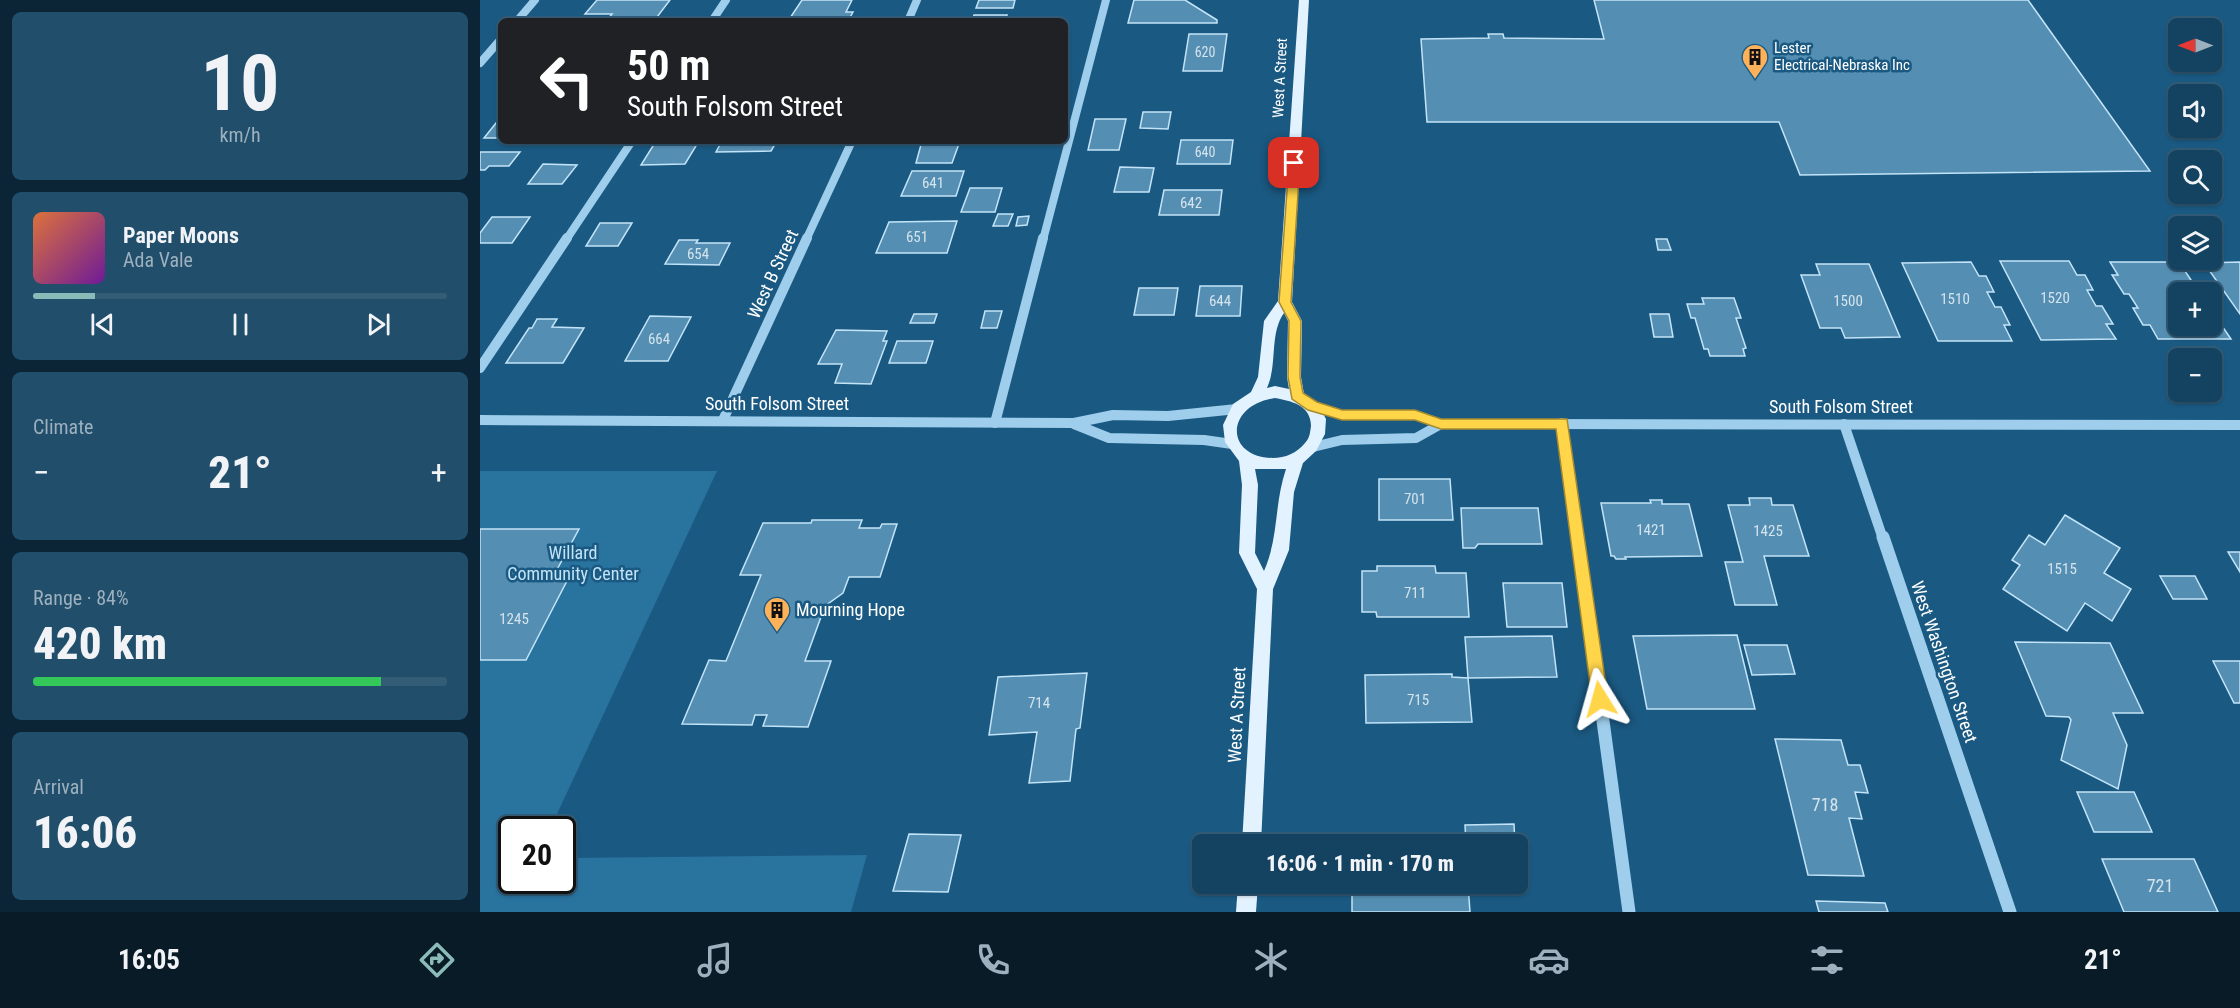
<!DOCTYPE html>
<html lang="en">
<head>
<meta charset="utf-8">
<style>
  :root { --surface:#144362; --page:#214e6b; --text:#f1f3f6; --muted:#9db0be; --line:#335c77; --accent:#8bbbb9 }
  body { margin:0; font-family:"Roboto Condensed",sans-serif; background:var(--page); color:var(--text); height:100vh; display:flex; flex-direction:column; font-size:22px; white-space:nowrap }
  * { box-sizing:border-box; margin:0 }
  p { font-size:20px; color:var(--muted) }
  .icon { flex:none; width:33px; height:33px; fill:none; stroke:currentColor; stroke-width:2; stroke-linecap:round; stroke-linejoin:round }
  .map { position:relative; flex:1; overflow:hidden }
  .drawer { display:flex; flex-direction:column; gap:12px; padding:12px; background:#0b2536; width:480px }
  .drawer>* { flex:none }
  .guide { position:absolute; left:18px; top:18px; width:570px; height:126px; border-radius:9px; box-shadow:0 2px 4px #0004,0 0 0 2px var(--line); background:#202124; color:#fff; overflow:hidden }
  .needle { width:39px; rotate:270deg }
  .fabs { position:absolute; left:1688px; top:18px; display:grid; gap:12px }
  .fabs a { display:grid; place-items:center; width:54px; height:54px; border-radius:9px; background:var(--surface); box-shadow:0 2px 4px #0004,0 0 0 2px var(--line); font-size:30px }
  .speed { position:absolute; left:18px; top:816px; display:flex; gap:12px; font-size:30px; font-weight:700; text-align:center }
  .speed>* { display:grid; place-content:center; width:78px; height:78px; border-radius:50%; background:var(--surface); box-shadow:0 2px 4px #0004,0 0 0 2px var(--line); line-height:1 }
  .speed .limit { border:3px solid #111; border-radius:9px; background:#fff; color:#111 }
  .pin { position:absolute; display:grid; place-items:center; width:51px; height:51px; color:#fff; margin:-26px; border-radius:12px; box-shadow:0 3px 9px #0006 }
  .me { position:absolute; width:66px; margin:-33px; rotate:352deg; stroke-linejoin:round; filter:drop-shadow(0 0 4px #0008) }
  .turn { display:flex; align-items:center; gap:21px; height:126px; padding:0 30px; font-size:27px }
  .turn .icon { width:78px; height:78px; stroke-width:2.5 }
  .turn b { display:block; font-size:42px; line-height:51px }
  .big { font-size:45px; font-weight:800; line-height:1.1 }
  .drawer .card { flex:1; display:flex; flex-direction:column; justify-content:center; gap:9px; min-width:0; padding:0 21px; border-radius:9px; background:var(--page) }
  .drawer .dial { align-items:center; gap:0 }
  .dial b { font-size:78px; line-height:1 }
  .song { display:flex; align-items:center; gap:18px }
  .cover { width:72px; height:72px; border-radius:9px; background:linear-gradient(135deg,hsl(20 70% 55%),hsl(280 70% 35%)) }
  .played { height:6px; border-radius:3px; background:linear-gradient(90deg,var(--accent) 15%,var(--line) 15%) }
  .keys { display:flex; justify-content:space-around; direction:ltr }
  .heat { display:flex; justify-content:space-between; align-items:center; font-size:33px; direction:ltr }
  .charge { height:9px; border-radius:4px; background:linear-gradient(90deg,#34c759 84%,var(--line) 0) }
  .trip { position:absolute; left:712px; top:834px; width:336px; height:60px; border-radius:9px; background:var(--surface); box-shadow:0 2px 4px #0004,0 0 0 2px var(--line); font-weight:800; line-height:60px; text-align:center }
  .dock { display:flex; height:96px; justify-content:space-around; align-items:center; background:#081b27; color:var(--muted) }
  .dock .icon { width:42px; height:42px }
  .dock .on { color:var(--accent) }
  .dock b { font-size:27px; color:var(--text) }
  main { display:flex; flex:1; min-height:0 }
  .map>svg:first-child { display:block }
</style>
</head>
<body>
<main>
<section class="drawer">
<div class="card dial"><b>10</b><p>km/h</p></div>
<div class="card">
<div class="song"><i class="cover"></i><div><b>Paper Moons</b><p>Ada Vale</p></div></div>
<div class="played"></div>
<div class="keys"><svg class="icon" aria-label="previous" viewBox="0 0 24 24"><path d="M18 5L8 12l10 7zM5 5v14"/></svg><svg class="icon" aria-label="pause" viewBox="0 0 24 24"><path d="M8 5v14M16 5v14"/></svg><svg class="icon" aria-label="next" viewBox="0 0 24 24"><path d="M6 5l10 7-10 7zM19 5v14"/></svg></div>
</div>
<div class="card"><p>Climate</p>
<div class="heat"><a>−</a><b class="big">21°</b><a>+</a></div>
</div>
<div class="card"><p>Range · 84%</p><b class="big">420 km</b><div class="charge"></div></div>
<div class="card"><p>Arrival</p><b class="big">16:06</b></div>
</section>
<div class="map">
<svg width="1760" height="912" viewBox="0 0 1760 912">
  <rect width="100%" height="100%" fill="#1a5982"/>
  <!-- green -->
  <path fill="#29739f" d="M0,471H237L70,829L32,830V880H82L83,858L387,855L371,912H0Z"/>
  <!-- building -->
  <g fill="#548fb3" stroke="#c3e4f8" stroke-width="1.5">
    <path d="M117,0H190L174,21H126L132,14H105Z"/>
    <path d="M322,0H372L366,12H373L368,21H308Z"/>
    <path d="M499,0H535L533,8H496Z"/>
    <path d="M654,0H705L737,20V23H648Z"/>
    <path d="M1114,0H1548L1670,171L1320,175L1299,122H947L941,39L1009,38L1008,34H1023L1024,38L1124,39Z"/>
    <path d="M494,15H527L525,21H492Z"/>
    <path d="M709,34H747L742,71H703Z"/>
    <path d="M663,112H691L688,129L660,128Z"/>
    <path d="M20,118L21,138H4Z"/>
    <path d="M615,119H646L639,150H608Z"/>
    <path d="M701,140H753L750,164H697Z"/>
    <path d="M176,141H219L205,164L161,165Z"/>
    <path d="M242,141H297L291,151L236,152Z"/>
    <path d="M442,141H480L472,163H436Z"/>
    <path d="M0,152H40L29,166H9L5,170H0Z"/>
    <path d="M63,164L97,165L82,184H48Z"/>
    <path d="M640,167L674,168L669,192H634Z"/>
    <path d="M432,171H484L476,196H421Z"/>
    <path d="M490,188H522L515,212H481Z"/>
    <path d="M684,190H742L739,215H679Z"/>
    <path d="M518,214H533L528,226H513Z"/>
    <path d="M549,216L547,225L536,226L538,217Z"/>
    <path d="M12,217H50L32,243H0V233Z"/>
    <path d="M477,221L467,253H396L409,222Z"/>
    <path d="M120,223H152L138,246H106Z"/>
    <path d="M1176,239H1187L1191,250H1178Z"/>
    <path d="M199,240H218L216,243H250L239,265L185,264Z"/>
    <path d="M1520,261H1589L1597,275H1605L1613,290H1607L1616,306H1622L1633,324H1626L1636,339L1561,340Z"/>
    <path d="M1491,262L1499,276H1506L1514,292H1507L1515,307H1521L1530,325H1524L1532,341H1458L1422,263Z"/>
    <path d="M1630,262H1699L1719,292H1698V326H1731V310L1751,339H1678L1670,325H1663L1653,308H1658L1649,294H1644L1632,275H1638Z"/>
    <path d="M1760,262V314L1724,263Z"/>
    <path d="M1336,264H1389L1420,337L1365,338L1361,328H1340L1321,275H1340Z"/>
    <path d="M720,286H762L760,316H716Z"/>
    <path d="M659,288H698L694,315H654Z"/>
    <path d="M1222,298H1254L1261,318H1256L1266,348L1263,349L1265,356H1230L1228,349H1224L1215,318H1211L1207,304H1224Z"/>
    <path d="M505,311H522L517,328H501Z"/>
    <path d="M434,314H457L454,323H430Z"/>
    <path d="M1170,314H1189L1193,337H1174Z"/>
    <path d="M170,316L211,317L188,361H145Z"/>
    <path d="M57,319H77L72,327L104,328L83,363H26L49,328H52Z"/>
    <path d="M356,330L407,331L403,341H407L391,384L355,383L362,364H338Z"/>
    <path d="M417,341H453L446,363H409Z"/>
    <path d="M899,479H970L973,520H899Z"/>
    <path d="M1269,498H1291L1292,505H1313L1329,556H1284L1297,605H1255L1245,562H1263L1248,505H1270Z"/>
    <path d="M1170,500H1182V504H1209L1222,556L1145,557L1146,559H1136L1134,556H1131L1121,503H1171Z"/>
    <path d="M981,508H1058L1062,544H998L995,548H983Z"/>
    <path d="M1585,515L1640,548L1624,573L1651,589L1632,621L1605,603L1587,631L1523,589L1540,565L1532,560L1549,535L1565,545Z"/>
    <path d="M332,520H382L379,528H400L402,524H417L400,577H369L363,593L345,606L325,661H351L328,727L283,726L287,715H275L272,725L202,724L229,660L246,661L281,575H260L283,523H331Z"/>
    <path d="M0,529H99L73,577H89L46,660H0Z"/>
    <path d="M1748,552H1760V572Z"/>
    <path d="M897,566H955L956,573H986L989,617H897L896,612H882V571H897Z"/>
    <path d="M1680,576H1715L1727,599H1693Z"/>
    <path d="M1023,583H1082L1087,627H1027Z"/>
    <path d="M1257,635L1275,709H1167L1153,636Z"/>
    <path d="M1072,636L1077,677L988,678L985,637Z"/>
    <path d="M1535,642L1630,643L1663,713H1633L1647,745L1638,789L1581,760L1591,720L1589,717L1566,716Z"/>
    <path d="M1264,645H1307L1315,674L1272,675Z"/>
    <path d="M1733,661H1760V703H1754Z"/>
    <path d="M607,673L600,728L596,729L590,781L549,783L557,732L509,735L518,677Z"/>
    <path d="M972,674V677L988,678L992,722L886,723L885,675Z"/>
    <path d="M1295,739L1361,740L1368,765H1380L1388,793L1375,792L1382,819L1369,818L1384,876L1328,875Z"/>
    <path d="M1597,792H1654L1672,832H1614Z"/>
    <path d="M1034,824L1035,844H986L985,825Z"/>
    <path d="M429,834L481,835L468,892L413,891Z"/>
    <path d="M1622,859H1714L1738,912H1644Z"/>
    <path d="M872,884H988L990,912H872Z"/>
    <path d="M1336,901L1405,903L1408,912H1339Z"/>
  </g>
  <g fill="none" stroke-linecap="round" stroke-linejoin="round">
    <!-- minor-far2 -->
    <g stroke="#9eceeb" stroke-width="8">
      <path d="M37,21L55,0"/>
      <path d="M232,21L246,0"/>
      <path d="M428,21L437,0"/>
      <path d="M0,63L21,39"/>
      <path d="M86,240L152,141"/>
      <path d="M326,240L372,141"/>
      <path d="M563,240L626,0"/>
    </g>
    <!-- minor-far1 -->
    <g stroke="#9eceeb" stroke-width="10">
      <path d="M0,368L87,238"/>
      <path d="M833,406L862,415H935L961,424L1760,425"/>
      <path d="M0,420L594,423L633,415L688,416L757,409"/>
      <path d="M243,420L327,238"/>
      <path d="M515,423L563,238"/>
      <path d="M1082,423L1098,539"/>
      <path d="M594,424L629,438L724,440L752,444"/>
      <path d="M1364,424L1403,539"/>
      <path d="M833,447L862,440L936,438L961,424"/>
    </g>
    <!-- minor -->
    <g stroke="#9eceeb" stroke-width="13">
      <path d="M1098,537L1149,912"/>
      <path d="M1403,537L1530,912"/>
    </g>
    <!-- major -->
    <g fill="#e3f2ff" fill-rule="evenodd">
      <path d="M819,0H829L812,302L822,321L821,377L824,394L837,402L846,419L845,434L836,451L823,463L814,492L809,550L793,589L781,844H762L777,589L759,553L762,485L759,461L745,442L743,425L753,404L771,392L778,377L784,321L798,301ZM804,313L808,321L807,377L809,389L795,386L787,388C798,364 789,334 804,313ZM795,398C811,401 831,405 831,426C830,432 830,438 825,443C817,453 805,458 793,458C744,457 745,405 795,398ZM775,469H806C794,504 799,537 784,571L775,553L778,485Z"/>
      <path d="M758,884H778L776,912H756Z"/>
    </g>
  </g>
  <!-- route -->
  <path fill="#ffd54a" stroke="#a68a30" stroke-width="1.5" d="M814,159L820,163L811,302L821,321L820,377L823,393L837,402L862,410H935L961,419H1087L1128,699L1126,704L1120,706L1114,704L1112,699L1076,429H961L935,420H862L828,410L812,399L808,377L809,321L799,302L809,163Z"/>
  <!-- icons -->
  <defs>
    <g id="building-pin" transform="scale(1.35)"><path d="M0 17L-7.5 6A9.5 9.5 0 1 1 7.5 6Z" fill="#fdb25a" stroke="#1a5982"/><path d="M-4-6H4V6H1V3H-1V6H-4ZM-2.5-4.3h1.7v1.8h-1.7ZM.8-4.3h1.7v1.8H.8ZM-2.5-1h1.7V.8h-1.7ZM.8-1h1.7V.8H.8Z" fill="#111"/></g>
  </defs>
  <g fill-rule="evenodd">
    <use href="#building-pin" x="1275" y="57"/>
    <use href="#building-pin" x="297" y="610"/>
  </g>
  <g text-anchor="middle" stroke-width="5" stroke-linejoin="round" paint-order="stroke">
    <!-- far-number labels -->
    <g font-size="14" fill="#d4e3ec">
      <text x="725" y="57">620</text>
      <text x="725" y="157">640</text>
    </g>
    <!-- far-poi labels -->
    <g font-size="15" fill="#fff" stroke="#1a5982" text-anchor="start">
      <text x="1294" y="53">Lester<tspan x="1294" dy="17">Electrical-Nebraska Inc</tspan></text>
    </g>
    <!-- far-street labels -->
    <g font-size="15" fill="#fff" stroke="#1a5982">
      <text transform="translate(800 78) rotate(-87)" y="5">West A Street</text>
    </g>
    <!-- number labels -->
    <g font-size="15" fill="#d4e3ec">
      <text x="453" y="188">641</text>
      <text x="711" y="208">642</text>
      <text x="437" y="242">651</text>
      <text x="218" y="259">654</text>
      <text x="1575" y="303">1520</text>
      <text x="1475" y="304">1510</text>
      <text x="740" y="306">644</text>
      <text x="1368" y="306">1500</text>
      <text x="179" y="344">664</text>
      <text x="935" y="504">701</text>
      <text x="1171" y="535">1421</text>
      <text x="1288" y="536">1425</text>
      <text x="1582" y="574">1515</text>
      <text x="935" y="598">711</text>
      <text x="34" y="624">1245</text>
      <text x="938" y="705">715</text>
      <text x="559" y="708">714</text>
    </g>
    <!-- street labels -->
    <g font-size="18" fill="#fff" stroke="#1a5982">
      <text transform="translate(293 274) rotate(-65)" y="6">West B Street</text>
      <text x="297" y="410">South Folsom Street</text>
      <text x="1361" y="413">South Folsom Street</text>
      <text transform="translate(1464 662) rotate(71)" y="6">West Washington Street</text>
      <text transform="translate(757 715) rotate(-87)" y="6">West A Street</text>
    </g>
    <!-- park labels -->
    <g font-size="18" fill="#c3e4f8" stroke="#1a5982">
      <text x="93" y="559">Willard<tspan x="93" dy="21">Community Center</tspan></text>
    </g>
    <!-- poi labels -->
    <g font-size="18" fill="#fff" stroke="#1a5982" text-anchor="start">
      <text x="316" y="616">Mourning Hope</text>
    </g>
    <!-- near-number labels -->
    <g font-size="18" fill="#d4e3ec">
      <text x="1345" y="811">718</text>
      <text x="1680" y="892">721</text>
    </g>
  </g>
</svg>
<div class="fabs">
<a><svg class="needle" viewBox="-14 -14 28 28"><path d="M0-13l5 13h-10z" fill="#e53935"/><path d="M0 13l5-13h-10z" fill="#9db0be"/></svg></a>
<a><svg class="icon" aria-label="sound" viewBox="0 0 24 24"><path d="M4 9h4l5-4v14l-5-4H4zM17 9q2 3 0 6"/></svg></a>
<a><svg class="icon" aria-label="search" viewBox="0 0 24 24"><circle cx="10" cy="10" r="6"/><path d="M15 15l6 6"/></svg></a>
<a><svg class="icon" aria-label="layers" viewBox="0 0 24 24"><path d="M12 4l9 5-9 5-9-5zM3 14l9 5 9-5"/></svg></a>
<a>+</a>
<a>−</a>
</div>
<div class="speed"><div class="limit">20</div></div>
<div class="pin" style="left:814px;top:163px;background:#d93025"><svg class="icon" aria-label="arrive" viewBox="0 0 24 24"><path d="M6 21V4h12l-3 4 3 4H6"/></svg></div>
<svg class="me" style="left:1120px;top:699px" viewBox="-20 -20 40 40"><path d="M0-17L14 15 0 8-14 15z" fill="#ffd54a" stroke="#fff" stroke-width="4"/></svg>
<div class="trip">16:06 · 1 min · 170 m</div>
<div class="guide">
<div class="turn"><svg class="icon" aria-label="left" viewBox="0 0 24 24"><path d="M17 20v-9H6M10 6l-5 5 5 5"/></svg><div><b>50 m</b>South Folsom Street</div></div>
</div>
</div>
</main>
<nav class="dock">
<b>16:05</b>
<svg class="icon on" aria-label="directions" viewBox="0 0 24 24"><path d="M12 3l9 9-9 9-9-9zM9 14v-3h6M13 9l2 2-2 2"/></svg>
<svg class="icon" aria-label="music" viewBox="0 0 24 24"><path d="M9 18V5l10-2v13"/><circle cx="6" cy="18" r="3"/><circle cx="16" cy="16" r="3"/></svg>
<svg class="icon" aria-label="phone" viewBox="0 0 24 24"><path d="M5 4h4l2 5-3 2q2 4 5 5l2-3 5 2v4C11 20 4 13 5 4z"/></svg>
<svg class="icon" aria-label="climate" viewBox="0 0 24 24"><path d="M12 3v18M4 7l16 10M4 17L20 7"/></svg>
<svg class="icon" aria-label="car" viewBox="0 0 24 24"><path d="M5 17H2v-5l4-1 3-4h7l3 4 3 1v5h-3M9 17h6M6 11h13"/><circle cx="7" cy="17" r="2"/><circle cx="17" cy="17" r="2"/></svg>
<svg class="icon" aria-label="filters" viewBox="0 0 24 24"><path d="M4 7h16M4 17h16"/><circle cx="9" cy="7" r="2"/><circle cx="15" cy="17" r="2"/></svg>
<b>21°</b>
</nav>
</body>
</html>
